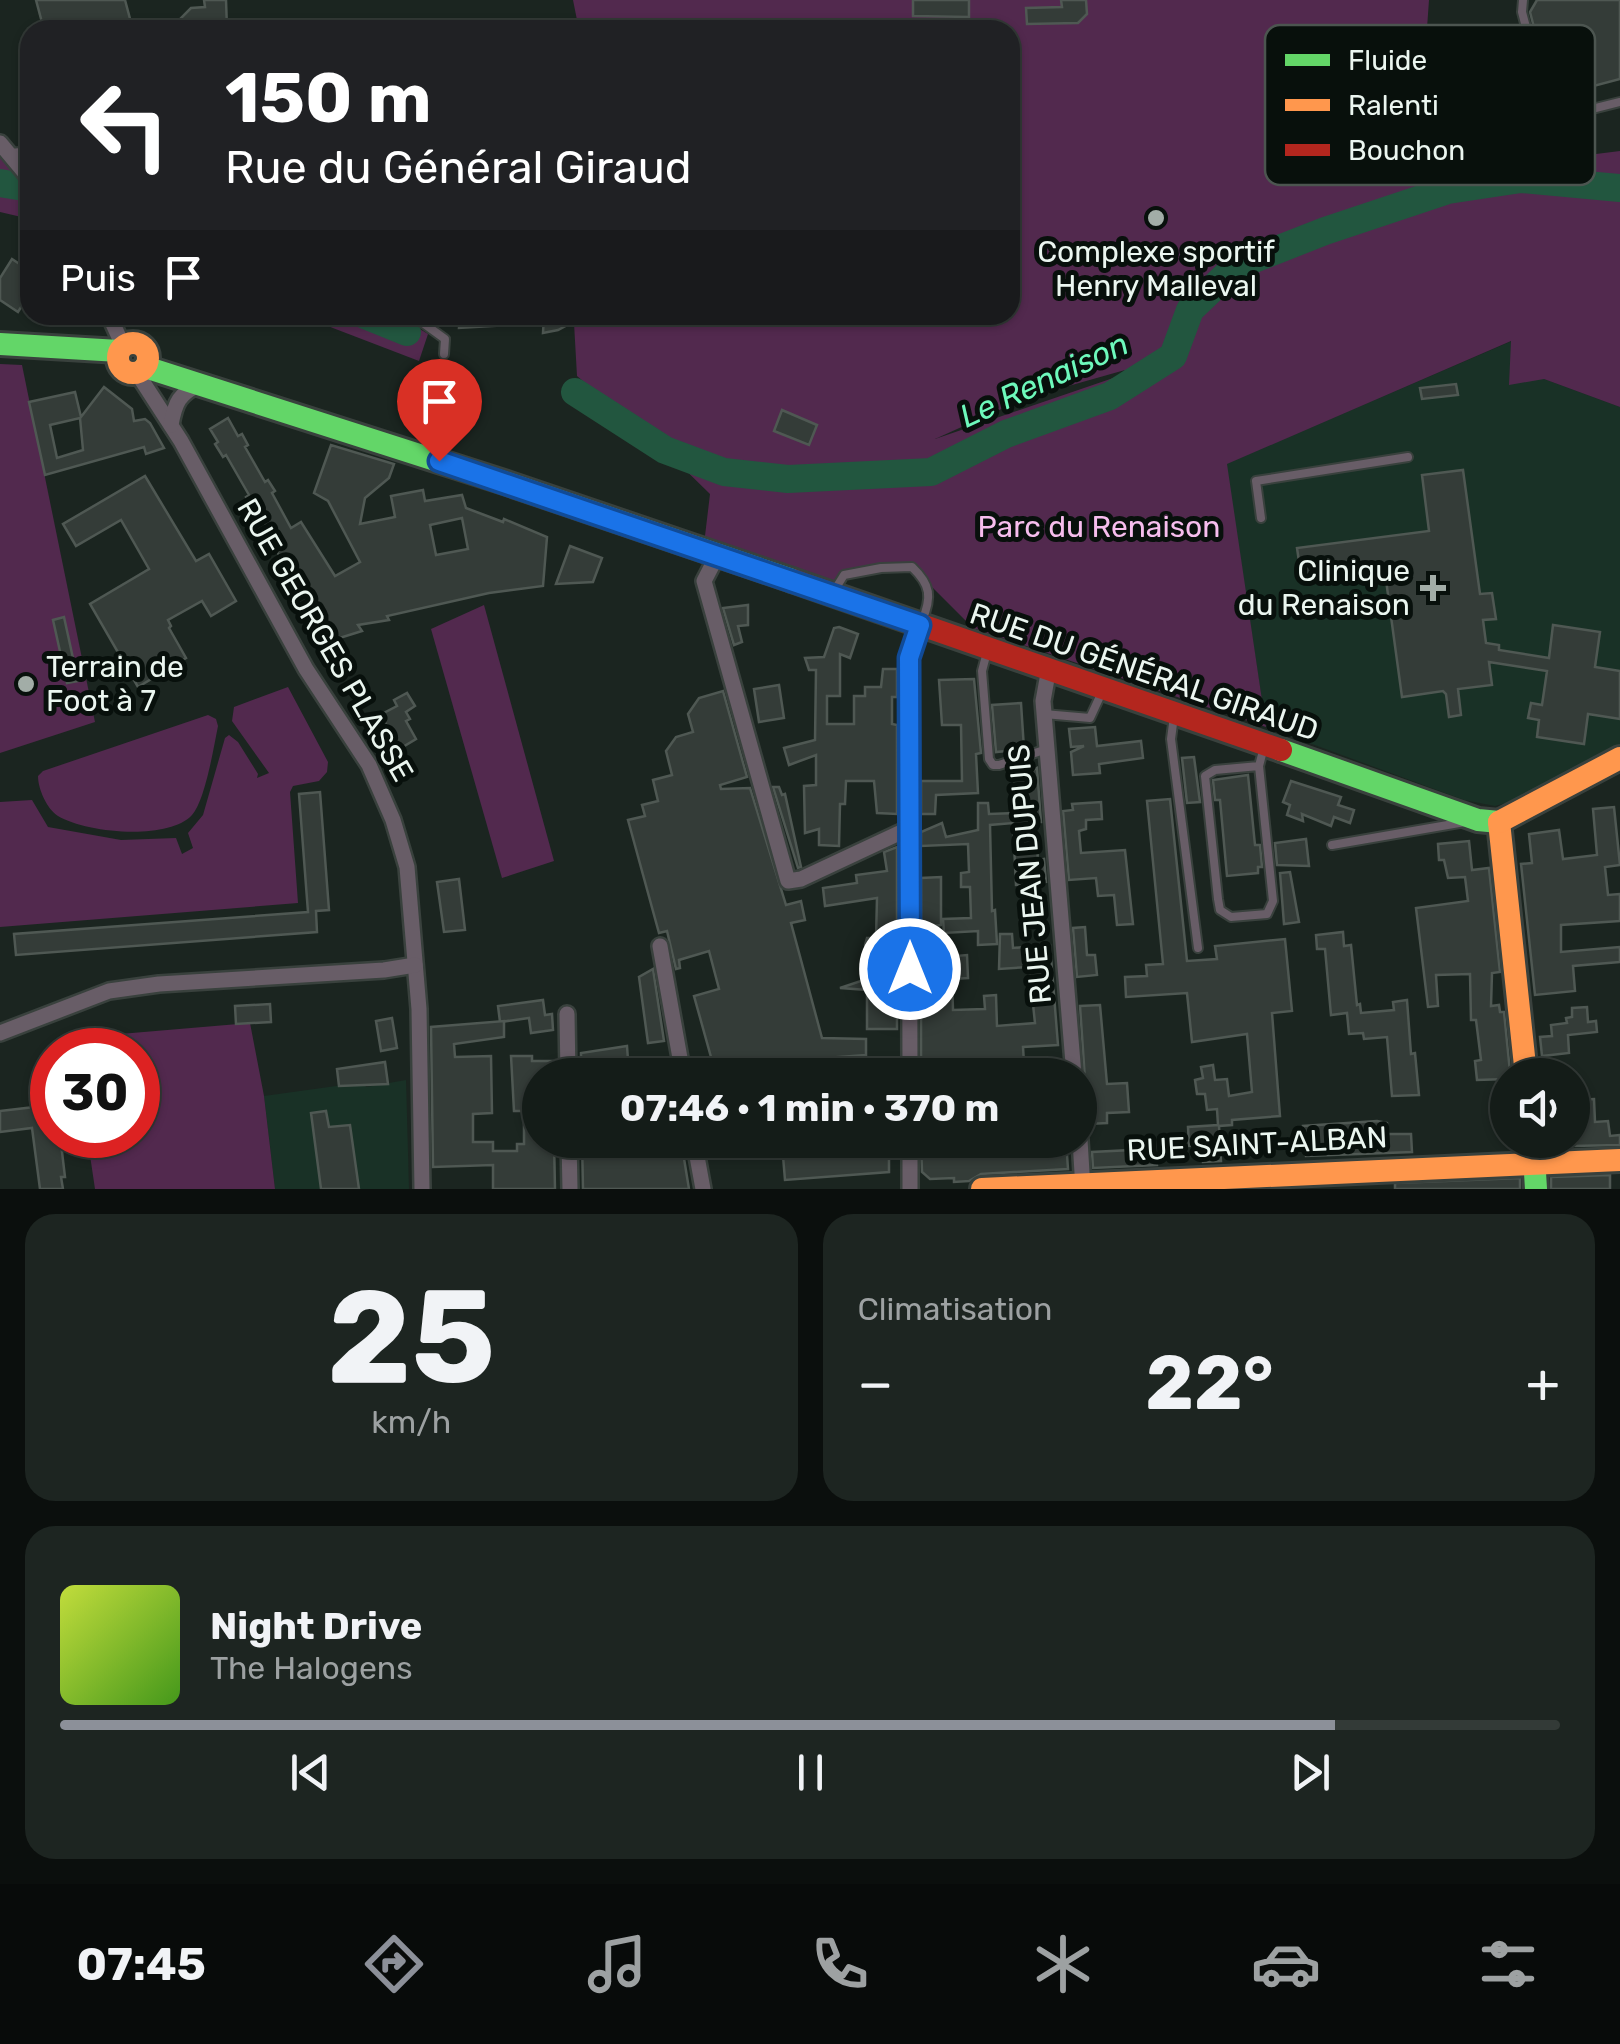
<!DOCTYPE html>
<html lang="fr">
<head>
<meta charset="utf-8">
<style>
  :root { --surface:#141c18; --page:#1d2521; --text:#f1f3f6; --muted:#9da1a2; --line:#333a37; --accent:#8c9099 }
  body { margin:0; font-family:Rubik,sans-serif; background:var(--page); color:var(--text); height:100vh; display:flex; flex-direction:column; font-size:38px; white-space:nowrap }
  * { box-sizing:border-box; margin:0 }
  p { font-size:32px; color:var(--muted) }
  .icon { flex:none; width:55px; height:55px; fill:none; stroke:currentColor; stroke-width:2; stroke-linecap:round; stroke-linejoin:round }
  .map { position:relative; height:1189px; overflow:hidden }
  .details { display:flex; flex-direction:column; gap:25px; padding:25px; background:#0b0f0d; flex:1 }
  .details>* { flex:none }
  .guide { position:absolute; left:20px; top:20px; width:1000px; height:305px; border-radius:30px; box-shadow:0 2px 8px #0004,0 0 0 2px var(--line); background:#202124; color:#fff; overflow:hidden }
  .controls { position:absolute; left:1490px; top:1058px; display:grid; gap:20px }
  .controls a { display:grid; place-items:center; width:100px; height:100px; border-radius:50%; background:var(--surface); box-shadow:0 2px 8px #0004,0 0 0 2px var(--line); font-size:50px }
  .speed { position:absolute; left:30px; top:1028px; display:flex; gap:20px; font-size:50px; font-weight:700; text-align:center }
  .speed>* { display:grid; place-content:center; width:130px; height:130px; border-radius:50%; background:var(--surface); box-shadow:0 2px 8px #0004,0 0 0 2px var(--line); line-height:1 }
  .speed .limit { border:15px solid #d22; background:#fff; color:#111 }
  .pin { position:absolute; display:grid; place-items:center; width:85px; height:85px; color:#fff; margin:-102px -42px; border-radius:50% 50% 50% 0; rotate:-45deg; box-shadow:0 0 10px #0007 }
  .pin .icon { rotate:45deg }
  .me { position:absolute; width:110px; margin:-55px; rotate:0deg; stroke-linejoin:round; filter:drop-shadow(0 0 8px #0008) }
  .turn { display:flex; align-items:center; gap:35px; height:210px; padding:0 40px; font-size:45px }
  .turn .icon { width:130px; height:130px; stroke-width:2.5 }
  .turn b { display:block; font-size:70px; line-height:85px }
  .then { display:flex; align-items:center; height:95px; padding:0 40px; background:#0003; gap:20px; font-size:38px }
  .big { font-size:75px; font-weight:700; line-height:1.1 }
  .details .card { flex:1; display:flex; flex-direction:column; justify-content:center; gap:15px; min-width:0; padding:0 35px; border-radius:30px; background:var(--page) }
  .details .dial { align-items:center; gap:0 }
  .dial b { font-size:130px; line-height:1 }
  .song { display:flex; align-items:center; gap:30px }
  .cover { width:120px; height:120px; border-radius:15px; background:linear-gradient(135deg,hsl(70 70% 55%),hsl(100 70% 35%)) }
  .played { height:10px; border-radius:5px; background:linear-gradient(90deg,var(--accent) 85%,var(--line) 85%) }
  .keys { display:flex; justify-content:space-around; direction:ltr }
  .heat { display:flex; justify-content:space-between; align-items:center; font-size:55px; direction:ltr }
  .details .tiles { flex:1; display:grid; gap:25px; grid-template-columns:1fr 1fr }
  .card:last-child { grid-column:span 2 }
  .trip { position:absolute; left:522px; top:1058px; width:575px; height:100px; border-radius:50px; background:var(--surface); box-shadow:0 2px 8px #0004,0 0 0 2px var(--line); font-weight:700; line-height:100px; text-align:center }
  .tabs { display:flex; height:160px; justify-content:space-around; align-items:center; background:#080b0a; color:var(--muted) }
  .tabs .icon { width:70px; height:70px }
  .tabs .selected { color:var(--accent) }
  .tabs b { font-size:45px; color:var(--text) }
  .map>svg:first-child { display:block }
</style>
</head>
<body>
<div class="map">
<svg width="1620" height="1189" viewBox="0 0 1620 1189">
  <rect width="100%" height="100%" fill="#1b2520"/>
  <!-- built -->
  <g fill="#193126">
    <path d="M1512,341L1544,379L1620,407V752L1523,798L1495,806L1464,800L1266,727L1226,464Z"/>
    <path d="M406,1080L409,1189H275L264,1096L365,1082L366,1087Z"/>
  </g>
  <!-- green -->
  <g fill="#52294e" fill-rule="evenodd">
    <path d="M573,0H1429L1416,184L1469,170L1620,151V407L1544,379L1509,385L1511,341L1227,464L1266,727L973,628L912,567L845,572L832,595L705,536L710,494L665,450L577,376L574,323L564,322L562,328L543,333V321L510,319L509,326L459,328L460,316H453L450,323L436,315H1010V30H579ZM1125,370L1122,375L935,439L1026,398Z"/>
    <path d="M0,151C24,177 30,183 30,219L0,212Z"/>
    <path d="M299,315H397L428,334L419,361Z"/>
    <path d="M0,364L22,365L95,722L0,753Z"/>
    <path d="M484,605L554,861L502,878L431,629Z"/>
    <path d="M288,687L328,762L327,772L319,781L293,786L290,792L298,903L0,927V802L32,800L48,827L121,840L176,838L182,854L193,848L188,833L203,815L225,738L229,735L238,742L258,774L257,778L269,773L232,721L234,707Z"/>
    <path d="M208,715L216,719L218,726C214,746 205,801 192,815C168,841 86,833 58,816C47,809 38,789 38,776L43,771Z"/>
    <path d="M250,1023L264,1096L275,1189H95L87,1135H138V1050H75L73,1038Z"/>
  </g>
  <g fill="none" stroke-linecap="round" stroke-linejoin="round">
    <!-- river -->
    <g stroke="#22563f" stroke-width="28">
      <path d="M0,183L30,188"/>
      <path d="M365,315L407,332"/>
      <path d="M575,392L665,450L724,472L788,479L931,472L1006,434L1110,396L1173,356L1190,310L1236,266L1325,231L1448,190L1521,179L1620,188"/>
    </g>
  </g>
  <!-- building -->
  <g fill="#343c38" stroke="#4f5853" stroke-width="2.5" fill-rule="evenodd">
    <path d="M36,0H125L133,30H107L105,23L76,30H44Z"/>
    <path d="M204,0H226L227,28H189L181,18L191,8L205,7Z"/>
    <path d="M913,0H969V17L913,16Z"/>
    <path d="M1061,0H1086L1087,14L1078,23L1027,24L1026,8L1062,7Z"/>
    <path d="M1537,0H1620V79L1571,92L1547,78L1530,12Z"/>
    <path d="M12,259L30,271V293L18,312L0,300V278Z"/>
    <path d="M460,315H509V325L459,328Z"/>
    <path d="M544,315H586L558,330L543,333Z"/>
    <path d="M1456,384L1458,395L1422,399L1420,388Z"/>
    <path d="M104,387L132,409L134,421L145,419L150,423L164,448L146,454L144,447L45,475L29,402L75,392L81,417ZM80,418L83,450L57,458L50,425Z"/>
    <path d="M782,410L817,425L809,445L774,431Z"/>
    <path d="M228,418L238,436L242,434L248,445L245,447L265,482L268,480L275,491L272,493L291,528L301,522L335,576L360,562L328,501L314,493L331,445L394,464L389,478L365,498L360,524L395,517L391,496L423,490L425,501L462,495L466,508L503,522L504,519L547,537L543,586L489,593L387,616L389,620L358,625L362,631L330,641L316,616L320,614L305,587L301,588L297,581L294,582L270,539L273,537L256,508L254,510L246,497L249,495L226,455L223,457L215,444L218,442L210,429ZM462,518L468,549L436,555L430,525Z"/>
    <path d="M1463,470L1480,594L1492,593L1496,619L1483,620L1486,643L1499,645V650L1549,658L1553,625L1600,632L1595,667L1620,671V719L1588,714L1584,744L1537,737L1539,720L1528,718L1531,703L1542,705L1547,671L1489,662L1492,685L1458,689L1461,715L1449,717L1446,694L1443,691L1402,697L1386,580H1383L1381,572L1302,582L1297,548L1429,531L1422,475Z"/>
    <path d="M145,476L196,561L209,554L236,601L211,616L202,601L168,620L171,626L169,628L186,658L138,687L90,604L149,569L121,520L76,546L63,524Z"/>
    <path d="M570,546L602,558L593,582L556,584Z"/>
    <path d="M748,605V625L738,626L742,642L734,645L723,608Z"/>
    <path d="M64,617L78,681L67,683L53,620Z"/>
    <path d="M839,627L858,634L850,658L840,654V696H827V724H854V696H865V687H881L883,669H897V697H892V724L897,725V814L877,813L874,781H846L845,804H840L839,846L819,845V829L805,833L804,786L816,785V755L789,765L784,748L815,740L816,670H809L805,658L824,657L834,628Z"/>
    <path d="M974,679L981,753L976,754L978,793L936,795L935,814H921V781H962L961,725H942L939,680Z"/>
    <path d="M779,685L784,718L759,722L754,689Z"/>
    <path d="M723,691L747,777L720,785L721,789L750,788L786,905L801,901L805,920L791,923L822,1038L866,1039V1055L827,1058L832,1075H716L694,996L719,989L709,951L679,960L680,968L676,969L667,931L659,933L628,820L645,816L642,805L658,801L653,780L672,775L666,751L676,737L693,732L688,714L699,698Z"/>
    <path d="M407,693L415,706L406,712L410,719L406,721L416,739L401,748L380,715L397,706L394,700Z"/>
    <path d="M1021,703L1024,749L996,752L992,705Z"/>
    <path d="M1095,727L1097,746L1141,741L1143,758L1099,764L1100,773L1073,775L1071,752L1084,746L1071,747L1069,729Z"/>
    <path d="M1194,757L1200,802L1187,803L1182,758Z"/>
    <path d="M1037,768L1041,822H1035L1038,860L1044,859L1046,882L1016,885L1013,823L990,825L992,911L995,910L997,944L978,945V931L944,933L943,919L971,918L970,887H961V873L969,872L968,844L921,846V832L942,823L946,837L978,830V803H988L989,814L1016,813L1014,779Z"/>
    <path d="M1248,775L1255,845H1260L1262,867H1258V873L1227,876L1220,800H1215L1213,780Z"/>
    <path d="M1291,781L1341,797L1338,805L1354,810L1350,823L1334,817L1331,826L1302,814L1303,821L1287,815L1290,805L1283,802Z"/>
    <path d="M773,787H779L782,795L785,794L801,867L798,868Z"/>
    <path d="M320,792L329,910L316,911L317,932L16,955L14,934L308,912L299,794Z"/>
    <path d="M1170,799L1187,961L1217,959L1215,946L1285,939L1292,1011L1272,1013L1280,1116L1232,1120V1125L1219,1126L1221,1161L1203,1162L1202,1145L1189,1146L1188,1127L1218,1125L1217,1109L1207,1110L1205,1094H1197L1195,1080L1203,1078L1201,1067L1213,1065L1215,1080L1227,1079L1229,1096L1252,1092L1247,1034L1192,1042L1187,993L1126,997L1125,977L1147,976L1146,965L1163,964L1147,801Z"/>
    <path d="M1101,802L1102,819L1086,820V829L1079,831L1081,853L1125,850L1133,924L1117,925L1114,895L1098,896L1096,878L1069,880L1063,811L1073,810L1072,804Z"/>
    <path d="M1614,807L1620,865L1605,867L1608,895L1620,894V921L1561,925V952L1620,947V962L1573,966L1575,991L1535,995L1521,864L1532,863L1529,834L1559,830L1563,859L1597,855L1593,809Z"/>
    <path d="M1306,839L1309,866L1277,865L1275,843Z"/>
    <path d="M1469,841L1472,870L1489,868L1500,972L1492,973L1491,1006L1499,1005L1500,1012H1504L1510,1072H1506L1507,1079L1477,1080L1475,1061L1481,1060L1476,1020H1471L1470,974L1436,975L1438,1006L1428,1007L1416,908L1468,901L1465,877L1448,878L1444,860H1439L1438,844Z"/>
    <path d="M897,847V1029H867V990L840,988L873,977L865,945L867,938H876L877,898L825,906L823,888L857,883L856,875L887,871L884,852Z"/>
    <path d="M1290,872L1299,922L1284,924L1280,873Z"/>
    <path d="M941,877V925L921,927V878Z"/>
    <path d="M459,879L465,930L444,932L437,882Z"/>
    <path d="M1085,927L1087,955H1095L1097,975L1077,977L1073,928Z"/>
    <path d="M1343,932L1344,946L1351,945L1357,1005L1360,1004L1361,1013L1394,1010L1393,1002L1407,1000L1411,1054L1415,1053L1419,1095L1392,1096L1387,1037L1364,1039L1363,1033L1349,1034L1347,1013L1331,1015L1325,949H1317L1316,935Z"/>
    <path d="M1000,934H1012L1013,948L1050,945L1058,1045L1023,1047L1024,1063L950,1066V1075H921V954L955,950L956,956L967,955L968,978L952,979L953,1010L985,1009L984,996L996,995L997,1026L1035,1023L1029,967L999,969Z"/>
    <path d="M653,969L664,1041L648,1043L639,977Z"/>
    <path d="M543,1000L545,1015L552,1014L553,1030L531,1033L529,1018L500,1022L498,1006Z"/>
    <path d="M270,1004L271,1022L236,1024L235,1006Z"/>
    <path d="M1100,1005L1107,1084L1127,1083L1129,1112L1107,1113V1123L1088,1124L1080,1006Z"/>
    <path d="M1587,1007L1588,1022L1596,1021L1597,1032L1568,1035L1569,1053L1542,1056L1540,1037L1552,1036L1551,1025L1567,1023L1566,1018L1572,1017V1008Z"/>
    <path d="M392,1018L397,1048L381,1051L376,1021Z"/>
    <path d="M504,1021V1037L454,1044L455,1057L491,1056L492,1113L473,1114V1142H493V1151H517V1144H524V1111H514L511,1056H532V1061H553V1075H540V1140H554L555,1189H493V1165L433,1167L431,1027Z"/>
    <path d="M627,1046L628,1060L593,1061V1075H581V1053Z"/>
    <path d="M385,1062L388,1084L339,1086L337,1069Z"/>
    <path d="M1594,1099L1595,1122L1608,1121L1610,1136L1620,1135V1145L1572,1146V1100Z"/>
    <path d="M52,1105V1135H60L65,1177H61L63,1189H40L32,1128L0,1132V1111Z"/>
    <path d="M326,1111L329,1127L350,1125L359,1189H321L311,1113Z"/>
    <path d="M1377,1121L1387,1123L1388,1134H1411L1412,1152L1306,1156L1303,1126Z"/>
    <path d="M582,1140H681L689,1189H583Z"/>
    <path d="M734,1140H772L773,1144L738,1153Z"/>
    <path d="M866,1140H889V1172L785,1180L783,1156L854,1151V1148L866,1147Z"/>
    <path d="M921,1140H968V1145L996,1140H1066L1068,1169L981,1174L969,1181L954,1182V1178L930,1179L922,1172Z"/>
    <path d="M1155,1142L1157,1165L1093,1168L1092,1152L1131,1150V1144Z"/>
    <path d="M1610,1175V1189H1551V1177Z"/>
    <path d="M1520,1178V1189H1395V1183Z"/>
  </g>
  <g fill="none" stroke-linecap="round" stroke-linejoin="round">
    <!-- lane casing -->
    <g stroke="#39413d" stroke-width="12">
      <g id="lane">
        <path d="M1523,0L1522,12L1544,95L1558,106L1576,113L1620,102"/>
        <path d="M11,153L30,151"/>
        <path d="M412,315L445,339L444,354"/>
        <path d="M1261,518L1256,481L1408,457"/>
        <path d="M834,591L844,575L881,568L912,567C931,585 932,597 922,621"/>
        <path d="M987,652L982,671L989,759L993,765H999L1047,749"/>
        <path d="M1044,714L1090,718L1102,692"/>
        <path d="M1174,716L1171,739L1198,948"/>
        <path d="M1259,766L1215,770L1205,776L1218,899L1220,910L1231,917L1267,914L1273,901L1259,766L1264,747"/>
        <path d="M1332,845L1465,822"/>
      </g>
    </g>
    <!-- street casing -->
    <g stroke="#39413d" stroke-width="20">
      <g id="street">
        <path d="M0,143L30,179"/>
        <path d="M109,315L123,346"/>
        <path d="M137,373L181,441L306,669L369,765L393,820L407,867L419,1009L422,1189"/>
        <path d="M171,425C175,402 179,394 201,383"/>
        <path d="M717,556L704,581L788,881L801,879L910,828"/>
        <path d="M1049,668L1043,701L1074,1075"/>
        <path d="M660,946L683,1075"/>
        <path d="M567,1014L568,1075"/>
        <path d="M0,1033L109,991L159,984L384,970L415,965"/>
        <path d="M910,1075L909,657L920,625"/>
        <path d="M569,1140L570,1189"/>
        <path d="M694,1140L703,1189"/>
        <path d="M910,1140V1189"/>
        <path d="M1080,1140L1083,1189"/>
      </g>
    </g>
    <!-- fast casing -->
    <g stroke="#39413d" stroke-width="28">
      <g id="fast">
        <path d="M0,344L119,351"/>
        <path d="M145,367L507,483L792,580"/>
        <path d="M1281,750L1478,820L1499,822"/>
        <path d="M1533,1140L1536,1189"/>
      </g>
    </g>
    <!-- slow casing -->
    <g stroke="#39413d" stroke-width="28">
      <g id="slow">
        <circle cx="133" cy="358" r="15"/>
        <path d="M1499,822L1526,1075"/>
        <path d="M1499,822L1620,758"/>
        <path d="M982,1189L1620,1160"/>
      </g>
    </g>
    <!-- jam casing -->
    <g stroke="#39413d" stroke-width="28">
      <path id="jam" d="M792,580L1281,750"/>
    </g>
    <!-- lane -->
    <use href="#lane" stroke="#685d67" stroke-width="8"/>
    <!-- street -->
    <use href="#street" stroke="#685d67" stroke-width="15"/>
    <!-- fast -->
    <use href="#fast" stroke="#63d668" stroke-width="22"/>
    <!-- slow -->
    <use href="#slow" stroke="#ff974d" stroke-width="22"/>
    <!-- jam -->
    <use href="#jam" stroke="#b3261e" stroke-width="22"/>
  </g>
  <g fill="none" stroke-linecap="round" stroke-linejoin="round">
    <!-- route casing -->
    <g stroke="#114b97" stroke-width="25">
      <path id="route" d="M439,461L920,625L909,658L910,969"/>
    </g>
    <!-- route -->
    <use href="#route" stroke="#1a73e8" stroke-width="18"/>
  </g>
  <!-- markers -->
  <g fill="#a2ada7" stroke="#08100c" stroke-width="4">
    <circle cx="1156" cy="218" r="10"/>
    <path d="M1428 573h10v10h10v10h-10v10h-10v-10h-10v-10h10z"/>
    <circle cx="26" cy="684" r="10"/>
  </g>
  <g text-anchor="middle" stroke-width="10" stroke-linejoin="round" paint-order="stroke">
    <!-- poi labels -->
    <g font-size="30" fill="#ebf6f0" stroke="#08100c">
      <text x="1156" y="262">Complexe sportif<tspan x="1156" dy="34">Henry Malleval</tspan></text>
      <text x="1410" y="581" text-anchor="end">Clinique<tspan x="1410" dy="34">du Renaison</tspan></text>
      <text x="46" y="677" text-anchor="start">Terrain de<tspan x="46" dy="34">Foot à 7</tspan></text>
    </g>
    <!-- park labels -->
    <g font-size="30" fill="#f6bded" stroke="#08100c">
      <text x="1099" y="537">Parc du Renaison</text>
    </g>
    <!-- street labels -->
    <g font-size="30" fill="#ebf6f0" stroke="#08100c">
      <text transform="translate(325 640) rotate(60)" y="10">RUE GEORGES PLASSE</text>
      <text transform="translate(1144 672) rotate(19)" y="10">RUE DU GÉNÉRAL GIRAUD</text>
      <text transform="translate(1030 874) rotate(-95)" y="10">RUE JEAN DUPUIS</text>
      <text transform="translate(1257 1144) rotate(-3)" y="10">RUE SAINT-ALBAN</text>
    </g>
    <!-- water labels -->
    <g font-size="32" font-style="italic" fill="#6df9bb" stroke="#08100c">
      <text transform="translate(1044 380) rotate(-25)" y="11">Le Renaison</text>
    </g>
  </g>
  <!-- legend -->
  <rect x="1265" y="25" width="330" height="160" rx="15" fill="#08100c" stroke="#4c5550" stroke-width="2.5"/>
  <rect x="1285" y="54" width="45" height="12" fill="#63d668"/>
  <rect x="1285" y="99" width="45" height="12" fill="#ff974d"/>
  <rect x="1285" y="144" width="45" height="12" fill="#b3261e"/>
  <g font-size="28" fill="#ebf6f0">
    <text x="1348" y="70">Fluide</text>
    <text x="1348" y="115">Ralenti</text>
    <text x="1348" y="160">Bouchon</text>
  </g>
</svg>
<div class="controls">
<a><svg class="icon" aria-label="sound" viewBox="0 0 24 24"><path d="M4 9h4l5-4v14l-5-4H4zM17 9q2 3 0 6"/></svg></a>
</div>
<div class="speed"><div class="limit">30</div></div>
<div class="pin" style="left:439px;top:461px;background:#d93025"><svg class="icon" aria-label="arrive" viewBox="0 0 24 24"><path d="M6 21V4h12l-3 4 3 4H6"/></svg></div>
<svg class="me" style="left:910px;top:969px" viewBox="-20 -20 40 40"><circle r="17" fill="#1a73e8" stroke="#fff" stroke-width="3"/><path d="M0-11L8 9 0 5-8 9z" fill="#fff"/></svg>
<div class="trip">07:46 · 1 min · 370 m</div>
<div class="guide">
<div class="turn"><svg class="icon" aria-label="left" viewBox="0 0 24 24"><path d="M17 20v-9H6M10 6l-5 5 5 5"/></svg><div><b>150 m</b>Rue du Général Giraud</div></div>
<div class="then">Puis<svg class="icon" aria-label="arrive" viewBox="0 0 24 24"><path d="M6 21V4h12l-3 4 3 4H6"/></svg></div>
</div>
</div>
<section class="details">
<div class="tiles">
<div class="card dial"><b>25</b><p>km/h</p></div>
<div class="card"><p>Climatisation</p>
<div class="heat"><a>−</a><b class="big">22°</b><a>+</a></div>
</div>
<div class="card">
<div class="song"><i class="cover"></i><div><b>Night Drive</b><p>The Halogens</p></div></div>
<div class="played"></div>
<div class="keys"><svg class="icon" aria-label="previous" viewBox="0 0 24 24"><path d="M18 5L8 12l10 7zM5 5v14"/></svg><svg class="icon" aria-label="pause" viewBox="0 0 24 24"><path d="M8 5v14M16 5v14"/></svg><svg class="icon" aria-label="next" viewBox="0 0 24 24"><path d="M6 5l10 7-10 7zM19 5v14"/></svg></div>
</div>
</div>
</section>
<nav class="tabs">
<b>07:45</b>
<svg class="icon selected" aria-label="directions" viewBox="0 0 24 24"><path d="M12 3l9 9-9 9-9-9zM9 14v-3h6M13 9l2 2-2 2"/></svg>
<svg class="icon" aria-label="music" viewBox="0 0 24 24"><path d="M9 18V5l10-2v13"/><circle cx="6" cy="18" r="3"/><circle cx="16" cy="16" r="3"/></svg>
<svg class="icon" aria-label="phone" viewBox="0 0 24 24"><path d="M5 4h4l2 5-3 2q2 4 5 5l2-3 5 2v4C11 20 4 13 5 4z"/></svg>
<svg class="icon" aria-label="climate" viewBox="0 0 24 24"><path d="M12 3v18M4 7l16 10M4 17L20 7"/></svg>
<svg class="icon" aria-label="car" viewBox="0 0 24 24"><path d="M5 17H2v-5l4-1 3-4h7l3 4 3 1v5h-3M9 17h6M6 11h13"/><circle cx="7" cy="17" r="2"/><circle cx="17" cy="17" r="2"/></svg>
<svg class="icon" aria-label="filters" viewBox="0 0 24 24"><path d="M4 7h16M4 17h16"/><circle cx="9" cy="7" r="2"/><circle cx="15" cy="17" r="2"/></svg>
</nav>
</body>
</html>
